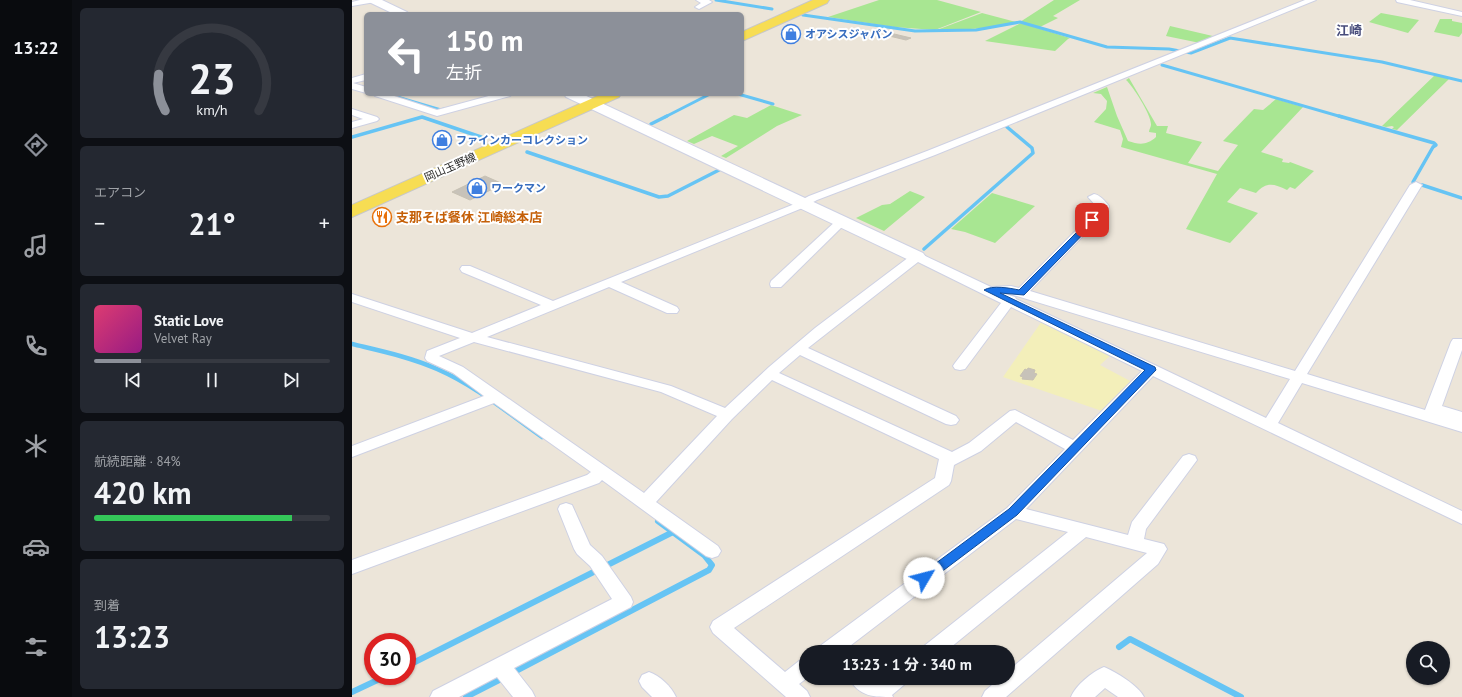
<!DOCTYPE html>
<html lang="ja">
<head>
<meta charset="utf-8">
<style>
  :root { --surface:#171b24; --page:#242831; --text:#f1f3f6; --muted:#9ea1a6; --line:#363941; --accent:#8c9099 }
  body { margin:0; font-family:"PT Sans","Noto Sans JP",sans-serif; background:var(--page); color:var(--text); height:100vh; display:flex; flex-direction:column; font-size:15px; white-space:nowrap }
  * { box-sizing:border-box; margin:0 }
  p { font-size:13px; color:var(--muted) }
  .icon { flex:none; width:22px; height:22px; fill:none; stroke:currentColor; stroke-width:2; stroke-linecap:round; stroke-linejoin:round }
  .map { position:relative; flex:1; overflow:hidden }
  .sheet { display:flex; flex-direction:column; gap:8px; padding:8px; background:#0d0f14; width:280px }
  .sheet>* { flex:none }
  .banner { position:absolute; left:12px; top:12px; width:380px; height:84px; border-radius:6px; box-shadow:0 1px 3px #0004; background:#8c9099; color:#fff; overflow:hidden }
  .fabs { position:absolute; left:1054px; top:641px; display:grid; gap:8px }
  .fabs a { display:grid; place-items:center; width:44px; height:44px; border-radius:50%; background:var(--surface); box-shadow:0 1px 3px #0004; font-size:20px }
  .speed { position:absolute; left:12px; top:633px; display:flex; gap:8px; font-size:20px; font-weight:700; text-align:center }
  .speed>* { display:grid; place-content:center; width:52px; height:52px; border-radius:50%; background:var(--surface); box-shadow:0 1px 3px #0004; line-height:1 }
  .speed .limit { border:6px solid #d22; background:#fff; color:#111 }
  .pin { position:absolute; display:grid; place-items:center; width:34px; height:34px; color:#fff; margin:-17px; border-radius:8px; box-shadow:0 2px 6px #0006 }
  .me { position:absolute; width:44px; margin:-22px; rotate:53deg; stroke-linejoin:round; filter:drop-shadow(0 0 3px #0008) }
  .turn { display:flex; align-items:center; gap:14px; height:84px; padding:0 16px; font-size:18px }
  .turn .icon { width:52px; height:52px; stroke-width:2.5 }
  .turn b { display:block; font-size:28px; line-height:34px }
  .big { font-size:30px; font-weight:700; line-height:1.1 }
  .sheet .card { flex:1; display:flex; flex-direction:column; justify-content:center; gap:6px; min-width:0; padding:0 14px; border-radius:6px; background:var(--page) }
  .sheet .dial { align-items:center; gap:0 }
  .dial svg { height:104px; overflow:visible; fill:none; stroke:var(--line); stroke-width:7; stroke-linecap:round; text-anchor:middle }
  .dial text { fill:var(--text); stroke:none }
  .song { display:flex; align-items:center; gap:12px }
  .cover { width:48px; height:48px; border-radius:6px; background:linear-gradient(135deg,hsl(340 70% 55%),hsl(310 70% 35%)) }
  .played { height:4px; border-radius:2px; background:linear-gradient(90deg,var(--accent) 20%,var(--line) 20%) }
  .keys { display:flex; justify-content:space-around; direction:ltr }
  .heat { display:flex; justify-content:space-between; align-items:center; font-size:22px; direction:ltr }
  .charge { height:6px; border-radius:3px; background:linear-gradient(90deg,#34c759 84%,var(--line) 0) }
  .trip { position:absolute; left:447px; top:645px; width:216px; height:40px; border-radius:20px; background:var(--surface); box-shadow:0 1px 3px #0004; font-weight:700; line-height:40px; text-align:center }
  main { display:flex; flex:1; min-height:0 }
  .dock { display:flex; flex-direction:column; width:72px; justify-content:space-around; align-items:center; background:#090b0e; color:var(--muted) }
  .dock .icon { width:28px; height:28px }
  .dock .active { color:var(--accent) }
  .dock b { font-size:18px; color:var(--text) }
  .map>svg:first-child { display:block }
</style>
</head>
<body>
<main>
<nav class="dock">
<b>13:22</b>
<svg class="icon active" aria-label="directions" viewBox="0 0 24 24"><path d="M12 3l9 9-9 9-9-9zM9 14v-3h6M13 9l2 2-2 2"/></svg>
<svg class="icon" aria-label="music" viewBox="0 0 24 24"><path d="M9 18V5l10-2v13"/><circle cx="6" cy="18" r="3"/><circle cx="16" cy="16" r="3"/></svg>
<svg class="icon" aria-label="phone" viewBox="0 0 24 24"><path d="M5 4h4l2 5-3 2q2 4 5 5l2-3 5 2v4C11 20 4 13 5 4z"/></svg>
<svg class="icon" aria-label="climate" viewBox="0 0 24 24"><path d="M12 3v18M4 7l16 10M4 17L20 7"/></svg>
<svg class="icon" aria-label="car" viewBox="0 0 24 24"><path d="M5 17H2v-5l4-1 3-4h7l3 4 3 1v5h-3M9 17h6M6 11h13"/><circle cx="7" cy="17" r="2"/><circle cx="17" cy="17" r="2"/></svg>
<svg class="icon" aria-label="filters" viewBox="0 0 24 24"><path d="M4 7h16M4 17h16"/><circle cx="9" cy="7" r="2"/><circle cx="15" cy="17" r="2"/></svg>
</nav>
<section class="sheet">
<div class="card dial"><svg viewBox="0 0 100 80">
<path d="M14 69A42 42 0 1 1 86 69"/>
<path d="M14 69A42 42 0 0 1 9 41" stroke="#8c9099"/>
<text x="50" y="56" font-size="32" font-weight="700">23</text>
<text x="50" y="72" font-size="11">km/h</text>
</svg></div>
<div class="card"><p>エアコン</p>
<div class="heat"><a>−</a><b class="big">21°</b><a>+</a></div>
</div>
<div class="card">
<div class="song"><i class="cover"></i><div><b>Static Love</b><p>Velvet Ray</p></div></div>
<div class="played"></div>
<div class="keys"><svg class="icon" aria-label="previous" viewBox="0 0 24 24"><path d="M18 5L8 12l10 7zM5 5v14"/></svg><svg class="icon" aria-label="pause" viewBox="0 0 24 24"><path d="M8 5v14M16 5v14"/></svg><svg class="icon" aria-label="next" viewBox="0 0 24 24"><path d="M6 5l10 7-10 7zM19 5v14"/></svg></div>
</div>
<div class="card"><p>航続距離 · 84%</p><b class="big">420 km</b><div class="charge"></div></div>
<div class="card"><p>到着</p><b class="big">13:23</b></div>
</section>
<div class="map">
<svg width="1110" height="697" viewBox="0 0 1110 697">
  <rect width="100%" height="100%" fill="#ece5d9"/>
  <!-- green -->
  <g fill="#a8e692">
    <path d="M527,0H585L629,12L583,30L542,27L476,17Z"/>
    <path d="M702,0H728L701,16L706,18L688,27L668,22Z"/>
    <path d="M630,13L664,22L636,28L582,31Z"/>
    <path d="M1029,13L1067,20L1056,33L1017,22Z"/>
    <path d="M1088,19H1100V21L1110,23V33L1107,37L1082,32Z"/>
    <path d="M669,23L718,38L716,39L703,51L633,41Z"/>
    <path d="M818,26L865,37L848,43L814,36Z"/>
    <path d="M1083,75L1097,79L1045,130L1040,129L1042,127L1040,126L1034,127L1030,126Z"/>
    <path d="M777,78L805,126H816L814,133L850,142L836,163L866,171L886,145L871,141L902,109L911,110L924,99L951,107L909,152L931,159L930,162L937,163L938,162L962,171L943,189L938,187L935,190C921,183 914,182 904,193L888,188L875,202L906,213L878,243L834,229L865,174L769,147L771,139L768,130L742,122L754,109L755,101L749,94L741,93L755,87L765,116L776,141C788,145 795,145 804,137V133L797,132C797,129 799,127 799,125C800,116 781,86 774,80Z"/>
    <path d="M419,105L450,115L425,126L374,158L369,156L386,146L360,136L342,144L335,141L382,115L395,118Z"/>
    <path d="M558,191L573,197L532,231L504,218L530,205L538,204Z"/>
    <path d="M640,193L683,206L643,243L613,232L599,229Z"/>
  </g>
  <!-- sand -->
  <path fill="#f3efba" d="M690,321L759,355L748,365L780,382L750,411L651,377Z"/>
  <g fill="none" stroke-linecap="round" stroke-linejoin="round">
    <!-- stream-far3 -->
    <g stroke="#66c4f4" stroke-width="3">
      <path d="M364,0L420,9"/>
      <path d="M451,15L563,31L624,30L668,22L755,47L817,49L839,53L878,38L1030,62L1110,81"/>
      <path d="M810,65L990,117"/>
      <path d="M35,94L89,110L92,109"/>
      <path d="M386,94L421,104"/>
      <path d="M313,117L358,94"/>
    </g>
    <!-- stream-far2 -->
    <g stroke="#66c4f4" stroke-width="3.5">
      <path d="M987,116L1082,143L1084,145L1081,147L1061,182L1062,183"/>
      <path d="M299,124L315,116"/>
      <path d="M0,137L70,117L129,137"/>
      <path d="M175,152L307,197L316,196L369,169"/>
      <path d="M1070,185L1110,198"/>
      <path d="M572,249L681,153L680,148L655,127"/>
    </g>
    <!-- stream-far1 -->
    <path stroke="#66c4f4" stroke-width="4.5" d="M0,344C29,351 58,357 85,369C124,386 156,413 190,437"/>
    <!-- stream -->
    <g stroke="#66c4f4" stroke-width="6">
      <path d="M767,647L778,639L889,697"/>
      <path d="M55,666L321,532"/>
      <path d="M160,673L357,570L360,565L352,555L306,521"/>
      <path d="M0,692L34,676"/>
      <path d="M114,697L151,678"/>
    </g>
  </g>
  <!-- building -->
  <g fill="#c7c2b9" stroke="#c7c1b3">
    <path d="M538,33L559,38L554,40L533,35Z"/>
    <path d="M133,176L151,184L118,200L100,192Z"/>
    <path d="M676,368L683,370L682,373L685,374L681,380L670,379L671,377L668,376L673,369L675,370Z"/>
  </g>
  <g fill="none" stroke-linecap="round" stroke-linejoin="round">
    <!-- street casing -->
    <g stroke="#ced1e3" stroke-width="2">
      <g id="street">
        <path d="M8,0H24L23,2L0,6V2Z"/>
        <path d="M344,0H357L360,2L347,9L343,7L349,3Z"/>
        <path d="M953,0H964L583,155L465,200L448,209L269,282L325,307L327,310L325,313H315L257,287L135,337L319,386L373,408L417,367L463,328L561,254H569L639,287L659,286L667,288L745,209V207L736,197L742,194C748,195 753,201 757,206L756,210L678,291L943,371L1058,185L1064,182L1070,185L955,374L1073,410L1099,342L1101,339H1110V350L1090,406L1110,412V432L950,383L926,423L1110,511V524L801,376L674,509L776,535L780,522L831,456L837,454L843,456L845,460L794,529L792,539L812,544L815,549L806,564L654,697H630L633,691L648,678H656V671L795,553L734,537L593,652H569L572,646L716,532L664,519L490,652H465L468,646L655,508L713,449L664,422L629,451L602,465L599,481L597,485L382,628L433,672L447,661L454,659L455,678L447,684L455,691L458,697H434L361,633L358,627L361,621L583,478L587,459L420,380L380,419L304,502L366,546L369,551L366,556L360,558L354,556L250,480L247,483L0,574V560L235,475L239,472L142,403L0,457V446L132,396L101,373L75,361L73,358L75,351L108,338L0,302V294L120,333L189,305L110,272L108,269L110,266H118L201,301L440,205L457,196L575,151ZM566,262L649,303L603,363L601,366L603,369L608,370L613,369L659,307L790,371L721,440L663,410L658,411L617,443L600,452L427,373L448,355L594,424L599,425L604,424L607,420L604,416L456,348ZM653,294H658L938,379L914,418L664,299L663,297ZM122,342L309,392L365,416L292,493L111,367L87,356Z"/>
        <path d="M1044,0H1058L1110,12V16L1045,2Z"/>
        <path d="M14,74V80L1,83L14,87V93L0,89V78Z"/>
        <path d="M21,94H36L85,110L144,94H160L158,96L85,116L23,96Z"/>
        <path d="M0,109L25,117L27,119L25,121L0,128V122L11,119L0,115Z"/>
        <path d="M490,217L494,219L496,221L494,223L429,287H419L418,284L419,281L486,219Z"/>
        <path d="M214,503L220,505L238,545L250,556L279,597L281,602L279,607L162,668L180,691L183,697H161L145,677L107,697H78L81,691L260,599L238,566L225,554L222,549L206,509L208,505Z"/>
        <path d="M752,667C764,672 787,686 792,697H766L753,688L743,697H719C724,685 740,672 752,667Z"/>
        <path d="M297,672C308,676 319,686 324,697H300L290,687L287,681L290,675Z"/>
        <path d="M497,678H522L526,682L531,678H556L553,684L540,695L541,697C522,697 507,697 497,678Z"/>
      </g>
    </g>
    <!-- secondary casing -->
    <g stroke="#ced1e3" stroke-width="2">
      <g id="secondary">
        <path d="M16,0H30L55,12L57,14H42L17,2Z"/>
        <path d="M212,94H230L571,253L574,257L571,261L565,262L559,261L214,97Z"/>
      </g>
    </g>
    <!-- primary casing -->
    <g stroke="#c7c7c7" stroke-width="2">
      <g id="primary">
        <path d="M461,0H477L475,3L390,41V32Z"/>
        <path d="M250,94H269L267,97L0,217V205Z"/>
      </g>
    </g>
    <!-- street -->
    <use href="#street" fill="#fff" fill-rule="evenodd"/>
    <!-- secondary -->
    <use href="#secondary" fill="#fff" fill-rule="evenodd"/>
    <!-- primary -->
    <use href="#primary" fill="#f7dd53" fill-rule="evenodd"/>
  </g>
  <!-- route -->
  <path fill="#1a73e8" stroke="#114b97" d="M740,218L744,220L743,222L672,295L648,293L803,367L804,370L665,515L576,582L572,583L568,582L566,578L568,575L657,509L793,370L632,290C640,285 658,288 667,290L738,219Z"/>
  <!-- icons -->
  <defs>
    <g id="shop-ring" transform="scale(1)"><circle r="9.5" fill="#fff" stroke="#3f7fe0" stroke-width="1.5"/><path d="M-5-2.5h2.3a2.7 3.5 0 0 1 5.4 0H5L5.5 6h-11ZM-1.5-2.5h3a1.5 2.3 0 0 0-3 0Z" fill="#3f7fe0"/></g>
    <g id="restaurant-ring" transform="scale(1)"><circle r="9.5" fill="#fff" stroke="#e8710a" stroke-width="1.5"/><path d="M-5-6h1v4h1v-4h1v4h1v-4h1v5L-1.5 .5V6h-2V.5L-5-1ZM5-6V6H3V1.5H1.5Q1.5-4 5-6Z" fill="#e8710a"/></g>
  </defs>
  <g fill-rule="evenodd">
    <use href="#shop-ring" x="439" y="34"/>
    <use href="#shop-ring" x="90" y="140"/>
    <use href="#shop-ring" x="125" y="188"/>
    <use href="#restaurant-ring" x="30" y="217"/>
  </g>
  <g text-anchor="middle" stroke-width="4" stroke-linejoin="round" paint-order="stroke">
    <!-- far-shop labels -->
    <g font-size="11" font-weight="bold" fill="#366cbe" stroke="#fff" text-anchor="start">
      <text x="453" y="38">オアシスジャパン</text>
      <text x="104" y="144">ファインカーコレクション</text>
      <text x="139" y="192">ワークマン</text>
    </g>
    <!-- far-street labels -->
    <g font-size="11" fill="#282828" stroke="#fff">
      <text transform="translate(98 167) rotate(-24)" y="4">岡山玉野線</text>
    </g>
    <!-- far-quarter labels -->
    <g font-size="13" font-weight="bold" fill="#474c7b" stroke="#fff">
      <text x="997" y="35">江崎</text>
    </g>
    <!-- food labels -->
    <g font-size="13" font-weight="bold" fill="#c56008" stroke="#fff" text-anchor="start">
      <text x="44" y="222">支那そば餐休 江崎総本店</text>
    </g>
  </g>
</svg>
<div class="fabs">
<a><svg class="icon" aria-label="search" viewBox="0 0 24 24"><circle cx="10" cy="10" r="6"/><path d="M15 15l6 6"/></svg></a>
</div>
<div class="speed"><div class="limit">30</div></div>
<div class="pin" style="left:740px;top:220px;background:#d93025"><svg class="icon" aria-label="arrive" viewBox="0 0 24 24"><path d="M6 21V4h12l-3 4 3 4H6"/></svg></div>
<svg class="me" style="left:572px;top:578px" viewBox="-20 -20 40 40"><circle r="19" fill="#fff"/><path d="M0-13L10 11 0 6-10 11z" fill="#1a73e8"/></svg>
<div class="trip">13:23 · 1 分 · 340 m</div>
<div class="banner">
<div class="turn"><svg class="icon" aria-label="left" viewBox="0 0 24 24"><path d="M17 20v-9H6M10 6l-5 5 5 5"/></svg><div><b>150 m</b>左折</div></div>
</div>
</div>
</main>
</body>
</html>
